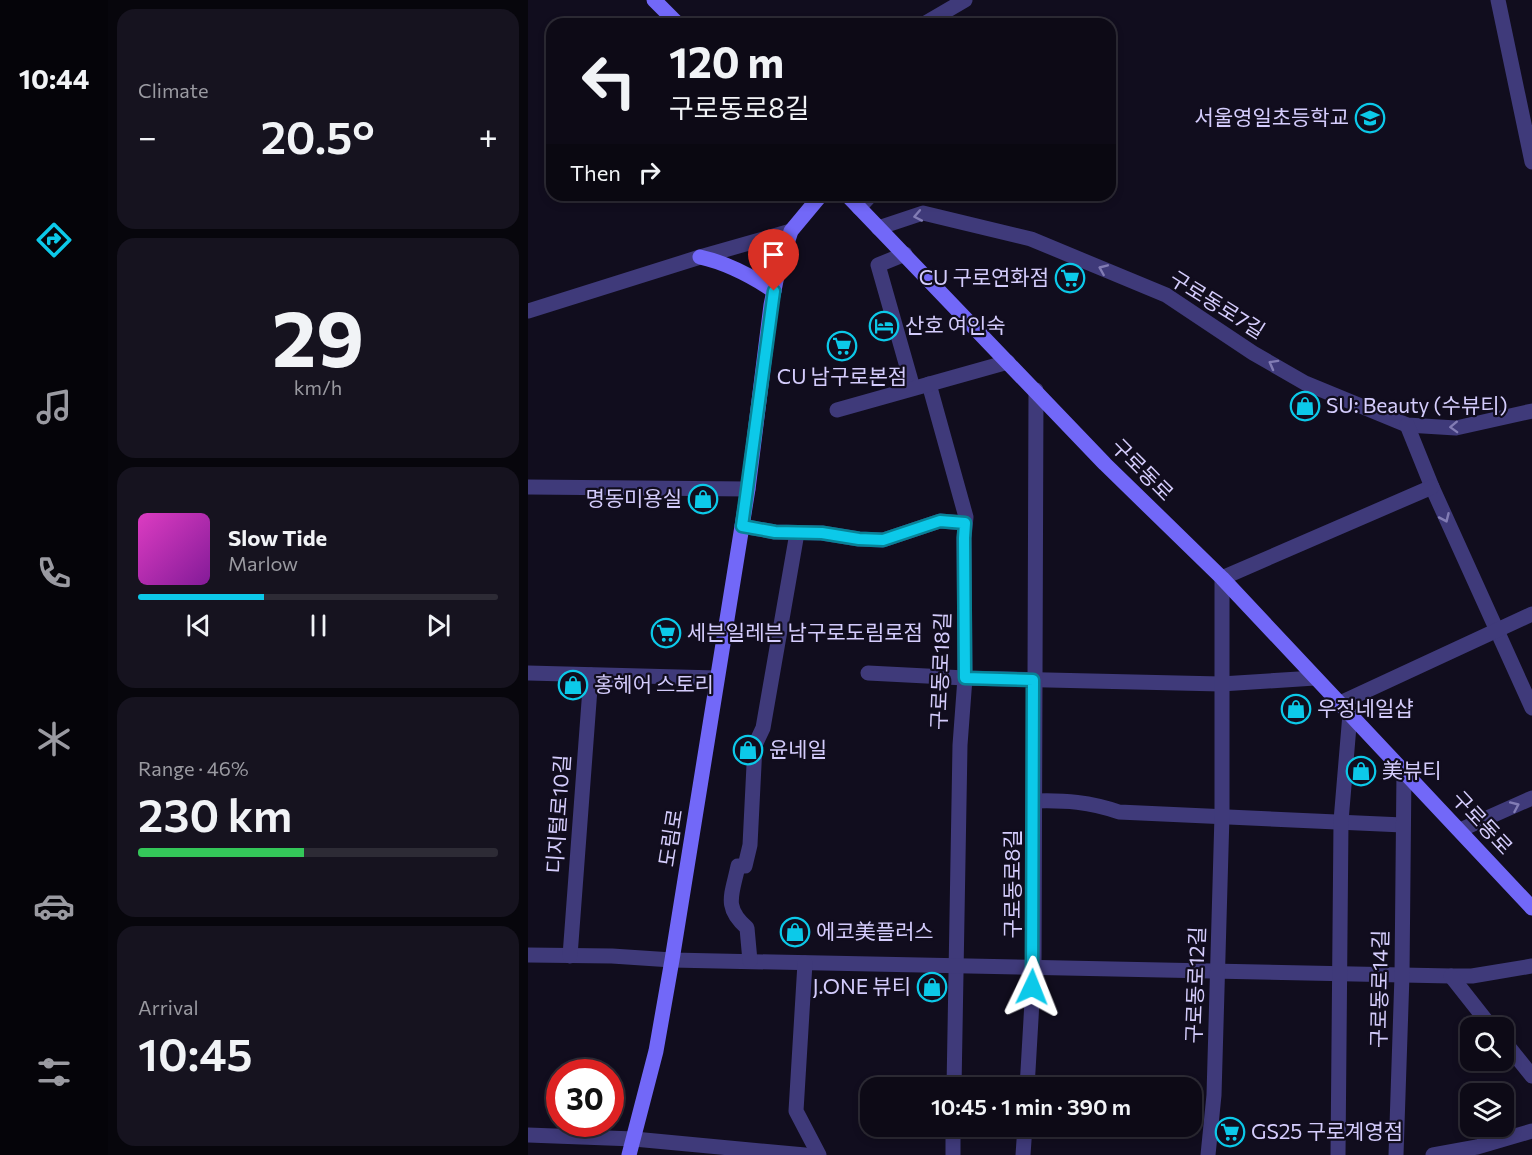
<!DOCTYPE html>
<html lang="en">
<head>
<meta charset="utf-8">
<style>
  :root { --surface:#0d0a16; --page:#16131f; --text:#f1f3f6; --muted:#9a9aa1; --line:#2d2b35; --accent:#0cc9e9 }
  body { margin:0; font-family:Commissioner,"Noto Sans KR",sans-serif; background:var(--page); color:var(--text); height:100vh; display:flex; flex-direction:column; font-size:22px; white-space:nowrap }
  * { box-sizing:border-box; margin:0 }
  p { font-size:20px; color:var(--muted) }
  .icon { flex:none; width:33px; height:33px; fill:none; stroke:currentColor; stroke-width:2; stroke-linecap:round; stroke-linejoin:round }
  .map { position:relative; flex:1; overflow:hidden }
  .sheet { display:flex; flex-direction:column; gap:9px; padding:9px; background:#07060c; width:420px }
  .sheet>* { flex:none }
  .guide { position:absolute; left:18px; top:18px; width:570px; height:183px; border-radius:18px; box-shadow:0 3px 9px #0003,0 0 0 2px var(--line); background:#0d0a16; color:var(--text); overflow:hidden }
  .fabs { position:absolute; left:932px; top:1017px; display:grid; gap:12px }
  .fabs a { display:grid; place-items:center; width:54px; height:54px; border-radius:12px; background:var(--surface); box-shadow:0 3px 9px #0003,0 0 0 2px var(--line); font-size:30px }
  .speed { position:absolute; left:18px; top:1059px; display:flex; gap:12px; font-size:30px; font-weight:700; text-align:center }
  .speed>* { display:grid; place-content:center; width:78px; height:78px; border-radius:50%; background:var(--surface); box-shadow:0 3px 9px #0003,0 0 0 2px var(--line); line-height:1 }
  .speed .limit { border:9px solid #d22; background:#fff; color:#111 }
  .pin { position:absolute; display:grid; place-items:center; width:51px; height:51px; color:#fff; margin:-62px -26px; border-radius:50% 50% 50% 0; rotate:-45deg; box-shadow:0 0 6px #0007 }
  .pin .icon { rotate:45deg }
  .me { position:absolute; width:66px; margin:-33px; rotate:2deg; stroke-linejoin:round; filter:drop-shadow(0 0 4px #0008) }
  .turn { display:flex; align-items:center; gap:21px; height:126px; padding:0 24px; font-size:27px }
  .turn .icon { width:78px; height:78px; stroke-width:2.5 }
  .turn b { display:block; font-size:42px; line-height:51px }
  .then { display:flex; align-items:center; height:57px; padding:0 24px; background:#0003; gap:12px; font-size:22px }
  .big { font-size:45px; font-weight:600; line-height:1.1 }
  .sheet .card { flex:1; display:flex; flex-direction:column; justify-content:center; gap:9px; min-width:0; padding:0 21px; border-radius:18px; background:var(--page) }
  .sheet .dial { align-items:center; gap:0 }
  .dial b { font-size:78px; line-height:1 }
  .song { display:flex; align-items:center; gap:18px }
  .cover { width:72px; height:72px; border-radius:9px; background:linear-gradient(135deg,hsl(310 70% 55%),hsl(290 70% 35%)) }
  .played { height:6px; border-radius:3px; background:linear-gradient(90deg,var(--accent) 35%,var(--line) 35%) }
  .keys { display:flex; justify-content:space-around; direction:ltr }
  .heat { display:flex; justify-content:space-between; align-items:center; font-size:33px; direction:ltr }
  .charge { height:9px; border-radius:4px; background:linear-gradient(90deg,#34c759 46%,var(--line) 0) }
  .trip { position:absolute; left:332px; top:1077px; width:342px; height:60px; border-radius:18px; background:var(--surface); box-shadow:0 3px 9px #0003,0 0 0 2px var(--line); font-weight:600; line-height:60px; text-align:center }
  main { display:flex; flex:1; min-height:0 }
  .tabs { display:flex; flex-direction:column; width:108px; justify-content:space-around; align-items:center; background:#050409; color:var(--muted) }
  .tabs .icon { width:42px; height:42px }
  .tabs .active { color:var(--accent) }
  .tabs b { font-size:27px; color:var(--text) }
  .map>svg:first-child { display:block }
</style>
</head>
<body>
<main>
<nav class="tabs">
<b>10:44</b>
<svg class="icon active" aria-label="directions" viewBox="0 0 24 24"><path d="M12 3l9 9-9 9-9-9zM9 14v-3h6M13 9l2 2-2 2"/></svg>
<svg class="icon" aria-label="music" viewBox="0 0 24 24"><path d="M9 18V5l10-2v13"/><circle cx="6" cy="18" r="3"/><circle cx="16" cy="16" r="3"/></svg>
<svg class="icon" aria-label="phone" viewBox="0 0 24 24"><path d="M5 4h4l2 5-3 2q2 4 5 5l2-3 5 2v4C11 20 4 13 5 4z"/></svg>
<svg class="icon" aria-label="climate" viewBox="0 0 24 24"><path d="M12 3v18M4 7l16 10M4 17L20 7"/></svg>
<svg class="icon" aria-label="car" viewBox="0 0 24 24"><path d="M5 17H2v-5l4-1 3-4h7l3 4 3 1v5h-3M9 17h6M6 11h13"/><circle cx="7" cy="17" r="2"/><circle cx="17" cy="17" r="2"/></svg>
<svg class="icon" aria-label="filters" viewBox="0 0 24 24"><path d="M4 7h16M4 17h16"/><circle cx="9" cy="7" r="2"/><circle cx="15" cy="17" r="2"/></svg>
</nav>
<section class="sheet">
<div class="card"><p>Climate</p>
<div class="heat"><a>−</a><b class="big">20.5°</b><a>+</a></div>
</div>
<div class="card dial"><b>29</b><p>km/h</p></div>
<div class="card">
<div class="song"><i class="cover"></i><div><b>Slow Tide</b><p>Marlow</p></div></div>
<div class="played"></div>
<div class="keys"><svg class="icon" aria-label="previous" viewBox="0 0 24 24"><path d="M18 5L8 12l10 7zM5 5v14"/></svg><svg class="icon" aria-label="pause" viewBox="0 0 24 24"><path d="M8 5v14M16 5v14"/></svg><svg class="icon" aria-label="next" viewBox="0 0 24 24"><path d="M6 5l10 7-10 7zM19 5v14"/></svg></div>
</div>
<div class="card"><p>Range · 46%</p><b class="big">230 km</b><div class="charge"></div></div>
<div class="card"><p>Arrival</p><b class="big">10:45</b></div>
</section>
<div class="map">
<svg width="1004" height="1155" viewBox="0 0 1004 1155">
  <rect width="100%" height="100%" fill="#110d1e"/>
  <g fill="none" stroke-linecap="round" stroke-linejoin="round">
    <!-- street -->
    <g stroke="#3f3a7a" stroke-width="15">
      <path d="M970,0L1004,162"/>
      <path d="M396,24L437,0"/>
      <path d="M331,208L343,195"/>
      <path d="M350,228L395,213L503,239L638,295L725,353L777,383L879,425L928,428L1004,411"/>
      <path d="M377,254L350,265L385,388"/>
      <path d="M0,311L172,257L263,231"/>
      <path d="M401,384L438,517L436,538L437,678L432,745L426,1088"/>
      <path d="M309,410L480,362"/>
      <path d="M879,425L904,487L1004,708"/>
      <path d="M0,487L220,489"/>
      <path d="M214,526L247,532L294,533L331,539L355,540L412,521L437,523"/>
      <path d="M0,673L189,678"/>
      <path d="M340,673L437,678L693,684L787,678"/>
      <path d="M812,703L1004,614"/>
      <path d="M506,801C537,800 562,802 591,812L875,825"/>
      <path d="M932,830L1004,798"/>
      <path d="M0,955L84,956L144,960L923,976H944L1004,966"/>
      <path d="M42,956L63,675"/>
      <path d="M222,961L219,928C195,907 204,895 210,866H217L222,845L227,745L235,728L269,533"/>
      <path d="M277,963L268,1111L291,1155"/>
      <path d="M923,976L964,1028"/>
      <path d="M975,1040L1004,1076"/>
      <path d="M499,1088L506,967L508,390"/>
      <path d="M0,1135L106,1139L277,1155"/>
      <path d="M425,1155V1126"/>
      <path d="M495,1155L497,1126"/>
      <path d="M680,1155L686,1095L694,815V578L904,487"/>
      <path d="M810,1155L813,821L822,714"/>
      <path d="M868,1155L874,975L876,770"/>
      <path d="M905,1155L949,1147L1004,1131"/>
    </g>
    <!-- secondary -->
    <g stroke="#7268f8" stroke-width="15">
      <path d="M126,0L150,24"/>
      <path d="M319,195L577,464L694,578L1004,908"/>
      <path d="M172,257C199,263 222,275 246,291"/>
      <path d="M101,1155L128,1051L144,960L220,489L243,305L250,271L263,231L293,195"/>
    </g>
  </g>
  <!-- one-way arrows -->
  <defs><path id="oneway-chevron" d="M-2-3.5L2.5 0L-2 3.5" fill="none" stroke-width="1.6" stroke-linecap="round" stroke-linejoin="round" transform="scale(1.5)"/></defs>
  <g stroke="#827cb4">
    <use href="#oneway-chevron" transform="translate(390 216) rotate(169)"/>
    <use href="#oneway-chevron" transform="translate(575 269) rotate(-157)"/>
    <use href="#oneway-chevron" transform="translate(745 364) rotate(-151)"/>
    <use href="#oneway-chevron" transform="translate(926 427) rotate(178)"/>
    <use href="#oneway-chevron" transform="translate(917 518) rotate(66)"/>
    <use href="#oneway-chevron" transform="translate(987 806) rotate(-24)"/>
  </g>
  <g fill="none" stroke-linecap="round" stroke-linejoin="round">
    <!-- route casing -->
    <g stroke="#088397" stroke-width="15">
      <path id="route" d="M246,291L214,526L247,532L294,533L331,539L355,540L412,521L437,523L436,538L437,678L505,680L504,987"/>
    </g>
    <!-- route -->
    <use href="#route" stroke="#0cc9e9" stroke-width="10"/>
  </g>
  <!-- icons -->
  <defs>
    <g id="school-ring" transform="scale(1.5)"><circle r="9.5" fill="#110d1e" stroke="#0cc9e9" stroke-width="1.5"/><path d="M0-5L7-2L0 1L-7-2ZM-4 1L0 2.5L4 1V4Q0 6-4 4Z" fill="#0cc9e9"/></g>
    <g id="supermarket-ring" transform="scale(1.5)"><circle r="9.5" fill="#110d1e" stroke="#0cc9e9" stroke-width="1.5"/><path d="M-6-5.5h2.5l.6 2H6L4.5 2H-2.5L-4.4-4H-6ZM-1.5 3.2a1.3 1.3 0 1 0 .1 0ZM3 3.2a1.3 1.3 0 1 0 .1 0Z" fill="#0cc9e9"/></g>
    <g id="hotel-ring" transform="scale(1.5)"><circle r="9.5" fill="#110d1e" stroke="#0cc9e9" stroke-width="1.5"/><path d="M-6-4.5h1.5V1H6V5H4.5V3h-9V5H-6ZM-4 0a1.8 1.8 0 1 1 3.6 0ZM.5 0V-2.5h3Q6-2.5 6 0Z" fill="#0cc9e9"/></g>
    <g id="shop-ring" transform="scale(1.5)"><circle r="9.5" fill="#110d1e" stroke="#0cc9e9" stroke-width="1.5"/><path d="M-5-2.5h2.3a2.7 3.5 0 0 1 5.4 0H5L5.5 6h-11ZM-1.5-2.5h3a1.5 2.3 0 0 0-3 0Z" fill="#0cc9e9"/></g>
  </defs>
  <g fill-rule="evenodd">
    <use href="#school-ring" x="842" y="118"/>
    <use href="#supermarket-ring" x="542" y="278"/>
    <use href="#hotel-ring" x="356" y="326"/>
    <use href="#supermarket-ring" x="314" y="346"/>
    <use href="#shop-ring" x="777" y="406"/>
    <use href="#shop-ring" x="175" y="499"/>
    <use href="#supermarket-ring" x="138" y="633"/>
    <use href="#shop-ring" x="45" y="685"/>
    <use href="#shop-ring" x="768" y="709"/>
    <use href="#shop-ring" x="220" y="750"/>
    <use href="#shop-ring" x="833" y="771"/>
    <use href="#shop-ring" x="267" y="932"/>
    <use href="#shop-ring" x="404" y="987"/>
    <use href="#supermarket-ring" x="702" y="1132"/>
  </g>
  <g text-anchor="middle" stroke-width="4.5" stroke-linejoin="round" paint-order="stroke">
    <!-- poi labels -->
    <g font-size="21" fill="#d4ccfc" stroke="#110d1e" text-anchor="start">
      <text x="821" y="125" text-anchor="end">서울영일초등학교</text>
      <text x="521" y="285" text-anchor="end">CU 구로연화점</text>
      <text x="377" y="333">산호 여인숙</text>
      <text x="314" y="384" text-anchor="middle">CU 남구로본점</text>
      <text x="798" y="413">SU: Beauty (수뷰티)</text>
      <text x="154" y="506" text-anchor="end">명동미용실</text>
      <text x="159" y="640">세븐일레븐 남구로도림로점</text>
      <text x="66" y="692">홍헤어 스토리</text>
      <text x="789" y="716">우정네일샵</text>
      <text x="241" y="757">윤네일</text>
      <text x="854" y="778">美뷰티</text>
      <text x="288" y="939">에코美플러스</text>
      <text x="383" y="994" text-anchor="end">J.ONE 뷰티</text>
      <text x="723" y="1139">GS25 구로계영점</text>
    </g>
    <!-- street labels -->
    <g font-size="21" fill="#d4ccfc" stroke="#110d1e">
      <text transform="translate(689 305) rotate(32)" y="7">구로동로7길</text>
      <text transform="translate(614 470) rotate(45)" y="7">구로동로</text>
      <text transform="translate(413 671) rotate(-88)" y="7">구로동로18길</text>
      <text transform="translate(31 814) rotate(-86)" y="7">디지털로10길</text>
      <text transform="translate(954 823) rotate(47)" y="7">구로동로</text>
      <text transform="translate(143 838) rotate(-81)" y="7">도림로</text>
      <text transform="translate(485 884) rotate(-90)" y="7">구로동로8길</text>
      <text transform="translate(668 985) rotate(-88)" y="7">구로동로12길</text>
      <text transform="translate(852 989) rotate(-89)" y="7">구로동로14길</text>
    </g>
  </g>
</svg>
<div class="fabs">
<a><svg class="icon" aria-label="search" viewBox="0 0 24 24"><circle cx="10" cy="10" r="6"/><path d="M15 15l6 6"/></svg></a>
<a><svg class="icon" aria-label="layers" viewBox="0 0 24 24"><path d="M12 4l9 5-9 5-9-5zM3 14l9 5 9-5"/></svg></a>
</div>
<div class="speed"><div class="limit">30</div></div>
<div class="pin" style="left:246px;top:291px;background:#d93025"><svg class="icon" aria-label="arrive" viewBox="0 0 24 24"><path d="M6 21V4h12l-3 4 3 4H6"/></svg></div>
<svg class="me" style="left:504px;top:987px" viewBox="-20 -20 40 40"><path d="M0-17L14 15 0 8-14 15z" fill="#0cc9e9" stroke="#fff" stroke-width="4"/></svg>
<div class="trip">10:45 · 1 min · 390 m</div>
<div class="guide">
<div class="turn"><svg class="icon" aria-label="left" viewBox="0 0 24 24"><path d="M17 20v-9H6M10 6l-5 5 5 5"/></svg><div><b>120 m</b>구로동로8길</div></div>
<div class="then">Then<svg class="icon" aria-label="right" viewBox="0 0 24 24"><path d="M7 20v-9h11M14 6l5 5-5 5"/></svg></div>
</div>
</div>
</main>
</body>
</html>
